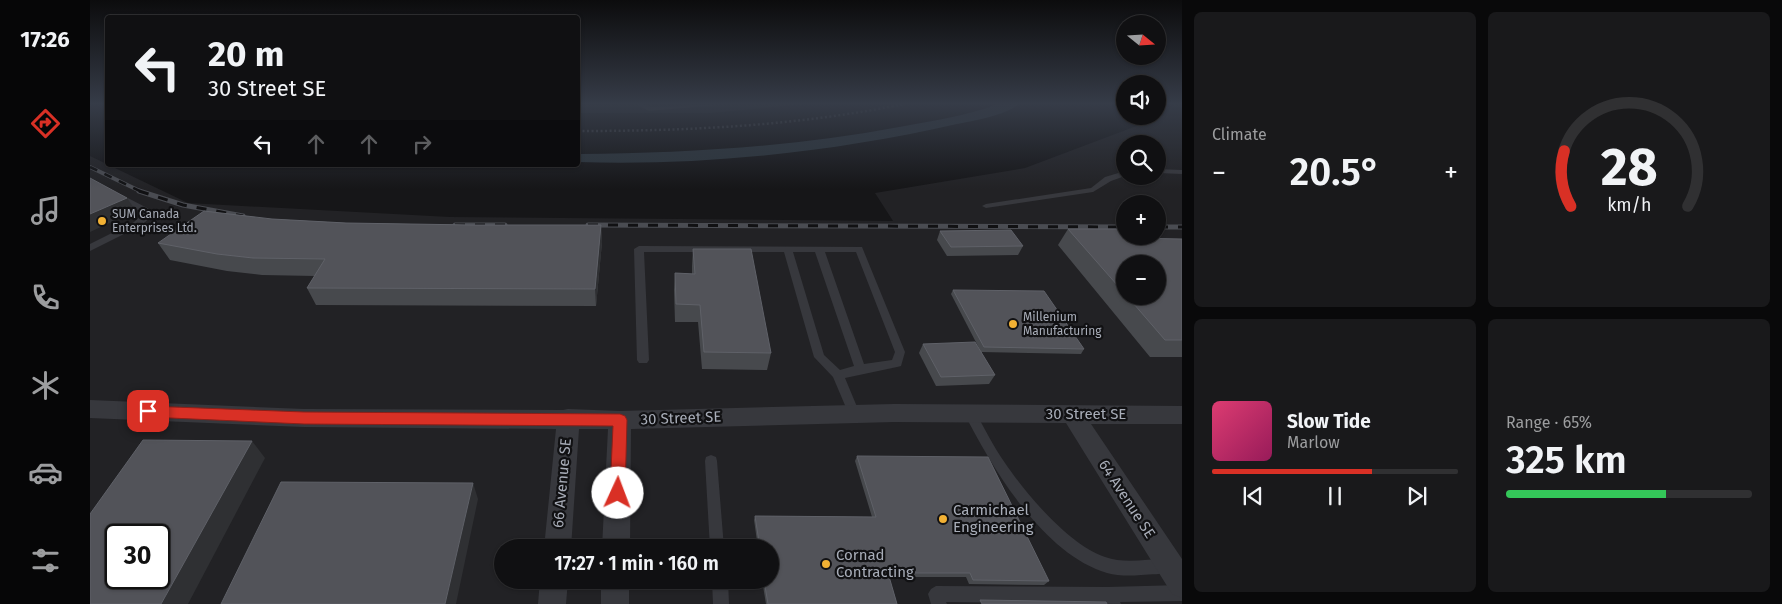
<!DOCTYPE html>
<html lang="en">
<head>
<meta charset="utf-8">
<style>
  :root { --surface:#101012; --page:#19191b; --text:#f1f3f6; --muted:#9c9d9f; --line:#303032; --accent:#d93025 }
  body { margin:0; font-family:"Fira Sans",sans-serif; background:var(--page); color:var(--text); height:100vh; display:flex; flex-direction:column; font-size:19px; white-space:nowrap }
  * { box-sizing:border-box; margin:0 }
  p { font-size:16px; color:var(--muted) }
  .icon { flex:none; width:28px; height:28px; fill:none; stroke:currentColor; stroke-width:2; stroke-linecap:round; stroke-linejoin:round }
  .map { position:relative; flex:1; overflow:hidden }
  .details { display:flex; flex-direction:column; gap:12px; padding:12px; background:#09090a; width:600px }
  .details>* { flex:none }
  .guide { position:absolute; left:15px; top:15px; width:475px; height:152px; border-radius:5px; box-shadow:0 1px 4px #0004,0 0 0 1px var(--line); background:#101012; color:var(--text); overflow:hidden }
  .needle { width:32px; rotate:108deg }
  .buttons { position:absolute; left:1026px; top:15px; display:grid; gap:10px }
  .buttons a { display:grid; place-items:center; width:50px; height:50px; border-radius:50%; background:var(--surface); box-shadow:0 1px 4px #0004,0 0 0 1px var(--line); font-size:25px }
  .speed { position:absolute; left:15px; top:524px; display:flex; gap:10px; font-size:25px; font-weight:700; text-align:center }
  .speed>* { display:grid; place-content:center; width:65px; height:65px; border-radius:50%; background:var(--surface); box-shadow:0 1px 4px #0004,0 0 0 1px var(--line); line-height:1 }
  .speed .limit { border:2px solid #111; border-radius:8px; background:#fff; color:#111 }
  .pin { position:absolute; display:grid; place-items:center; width:42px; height:42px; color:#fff; margin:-21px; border-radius:10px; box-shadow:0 2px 8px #0006 }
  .me { position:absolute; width:55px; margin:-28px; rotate:2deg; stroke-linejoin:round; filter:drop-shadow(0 0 4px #0008) }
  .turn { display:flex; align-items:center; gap:18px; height:105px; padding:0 20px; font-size:22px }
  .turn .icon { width:65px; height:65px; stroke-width:2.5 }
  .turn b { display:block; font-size:35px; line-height:42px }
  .lanes { display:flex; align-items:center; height:48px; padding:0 20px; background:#0003; justify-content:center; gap:25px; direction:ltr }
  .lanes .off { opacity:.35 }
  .big { font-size:38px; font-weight:600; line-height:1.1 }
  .details .widget { flex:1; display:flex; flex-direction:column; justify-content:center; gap:8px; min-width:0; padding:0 18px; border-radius:8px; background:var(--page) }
  .details .dial { align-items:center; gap:0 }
  .dial svg { height:130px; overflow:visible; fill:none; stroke:var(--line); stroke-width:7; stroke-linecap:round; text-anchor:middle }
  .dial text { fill:var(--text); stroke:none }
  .song { display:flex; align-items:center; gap:15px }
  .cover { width:60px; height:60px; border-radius:8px; background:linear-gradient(135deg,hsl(340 70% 55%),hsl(330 70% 35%)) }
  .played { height:5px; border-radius:2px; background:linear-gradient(90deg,var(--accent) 65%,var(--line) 65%) }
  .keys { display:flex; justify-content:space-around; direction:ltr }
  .heat { display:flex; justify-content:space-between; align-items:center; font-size:28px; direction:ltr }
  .charge { height:8px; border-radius:4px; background:linear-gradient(90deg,#34c759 65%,var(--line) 0) }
  .details .tiles { flex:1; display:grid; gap:12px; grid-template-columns:repeat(2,1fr) }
  .trip { position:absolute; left:404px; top:539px; width:285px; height:50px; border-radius:25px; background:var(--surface); box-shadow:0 1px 4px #0004,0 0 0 1px var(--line); font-weight:600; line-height:50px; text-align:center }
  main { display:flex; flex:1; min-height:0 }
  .tabs { display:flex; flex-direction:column; width:90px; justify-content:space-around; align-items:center; background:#060607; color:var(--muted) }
  .tabs .icon { width:35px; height:35px }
  .tabs .active { color:var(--accent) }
  .tabs b { font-size:22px; color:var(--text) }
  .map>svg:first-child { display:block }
</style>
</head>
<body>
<main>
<nav class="tabs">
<b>17:26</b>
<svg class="icon active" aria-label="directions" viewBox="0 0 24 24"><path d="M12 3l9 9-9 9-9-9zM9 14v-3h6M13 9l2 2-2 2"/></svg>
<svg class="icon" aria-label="music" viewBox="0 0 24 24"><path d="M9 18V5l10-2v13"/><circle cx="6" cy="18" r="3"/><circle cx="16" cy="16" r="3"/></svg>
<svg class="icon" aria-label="phone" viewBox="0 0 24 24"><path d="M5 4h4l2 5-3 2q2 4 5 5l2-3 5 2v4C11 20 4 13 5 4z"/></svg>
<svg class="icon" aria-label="climate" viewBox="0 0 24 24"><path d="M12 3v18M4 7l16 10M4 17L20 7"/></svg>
<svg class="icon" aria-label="car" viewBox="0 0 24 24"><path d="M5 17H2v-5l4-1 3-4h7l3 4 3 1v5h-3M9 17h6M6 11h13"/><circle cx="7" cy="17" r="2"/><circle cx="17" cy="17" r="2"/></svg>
<svg class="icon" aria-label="filters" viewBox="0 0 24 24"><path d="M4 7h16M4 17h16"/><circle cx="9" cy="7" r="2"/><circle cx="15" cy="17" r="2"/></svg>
</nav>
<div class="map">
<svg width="1092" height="604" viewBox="0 0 1092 604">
  <rect width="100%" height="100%" fill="#161618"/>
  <!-- built -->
  <g fill="#222225" fill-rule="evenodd">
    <path d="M714,104L622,113H488V105Z"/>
    <path d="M1084,104H1092V604H0V156L98,203L360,217L803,221L785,193L935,168L1073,116ZM1035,144H1068V176H1035ZM1035,204H1068V236H1035ZM1035,264H1068V296H1035ZM26,535H69V578H26ZM412,548H680V580H412Z"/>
  </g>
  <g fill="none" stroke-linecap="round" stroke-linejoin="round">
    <!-- canal -->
    <path fill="#2c353c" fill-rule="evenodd" d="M908,104H928C918,115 882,121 867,124C744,152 614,166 488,162V154C596,153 703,147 809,127C842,121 876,116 908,104Z"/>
    <!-- path -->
    <path stroke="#3d3f44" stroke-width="2.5" stroke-dasharray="2 2.5" stroke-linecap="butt" d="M488,131C598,131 706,126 814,104"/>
    <!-- lane -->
    <g fill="#37383d" fill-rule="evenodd">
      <path d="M545,104H554L560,107L640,104L559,111Z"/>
      <path d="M1068,169L1092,170V174L1068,173Z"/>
      <path d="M1035,171V176L1021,181L1003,192L896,208L892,206L896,204L1001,188L1015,177Z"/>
      <path d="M26,195H32L63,211V215L54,223L89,229L93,232L89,235L48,227L0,251V244L44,222L54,213L26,199Z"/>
      <path d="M549,246L772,247L815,352L811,366L807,367L755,378L770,414L768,417L764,419L760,417L743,377L724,357L694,252H554L559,360L557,363H549L547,360L544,249ZM703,252H725L764,366L750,370L734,355ZM735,252H766L805,352L802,360L774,364Z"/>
      <path d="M880,408L884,410C894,427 903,446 915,463C936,494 979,545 1015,557C1034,564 1056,559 1076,559L1081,561L1083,566L1081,571C1072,575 1061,574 1051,575C1040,576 1028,576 1017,573C953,554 902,468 874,413L876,410Z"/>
      <path d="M621,455L626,457L627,461L634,548H620L615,461L616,457Z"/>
      <path d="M622,580H638L639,604H623Z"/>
      <path d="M1092,585V601L1030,602L1031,604L856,602L857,604H841L838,594L841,589L846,586L1018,587Z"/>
    </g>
    <!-- street -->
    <g fill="#37383d" fill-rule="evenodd">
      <path d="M0,400L214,409L473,410L478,409L530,411L804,404L1092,406V424H1001L1092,559V598L1082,594L976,423L804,422L541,429L540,548H512L518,429H489L481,548H454L466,429L214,427L0,418Z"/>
      <path d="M450,580H478L476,604H448Z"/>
      <rect x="511" y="580" width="28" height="24"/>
    </g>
    <!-- rail-far1 casing -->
    <g stroke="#4a4c52" stroke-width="4">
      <path id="rail-far1" d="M0,167L52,192"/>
    </g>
    <!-- rail casing -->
    <g stroke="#4a4c52" stroke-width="5">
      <g id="rail">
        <path d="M49,191L93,205L153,216"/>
        <path d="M365,225H415"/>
        <path d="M498,225L1035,227"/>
        <path d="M1068,227H1092"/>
      </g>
    </g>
    <!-- rail-far1 -->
    <use href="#rail-far1" stroke="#111113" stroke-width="2.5" stroke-dasharray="8" stroke-linecap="butt"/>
    <!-- rail -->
    <use href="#rail" stroke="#111113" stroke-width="3" stroke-dasharray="10" stroke-linecap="butt"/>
  </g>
  <!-- wall -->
  <g fill="#47494d" fill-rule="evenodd">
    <path d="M182,219L256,223L382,225H511L512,242L506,306L226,305L217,288L225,276L172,275L137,271L80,260L68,243Z"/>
    <path d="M978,229L1036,238L1092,239V357H1060L968,245ZM1035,264L1068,296H1035Z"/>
    <path d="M850,231L933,246L928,255L857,256L847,240Z"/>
    <path d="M603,249L681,353L677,370L612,369L608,322H585L584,290L585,273L602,274V266Z"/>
    <path d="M863,290L994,349L991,354L891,352L861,294Z"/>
    <path d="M833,344L905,375L899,384L846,386L829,353Z"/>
    <path d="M767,456L959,581L954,585L879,584L876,577H799L807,604H676L672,580H680V548H668L664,520L665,516L782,517L765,461Z"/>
  </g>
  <!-- shaded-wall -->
  <g fill="#2f3033">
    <path d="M37,198L46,211L0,232V214Z"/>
    <path d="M511,225L512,242L506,306L505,289Z"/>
    <path d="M162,441L175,458L98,604H71Z"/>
    <path d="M383,483L388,499L366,604H355Z"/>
  </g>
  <!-- building -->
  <g fill="#525359" stroke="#5f6168" fill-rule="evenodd">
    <path d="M0,178L37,198L0,214Z"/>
    <path d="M114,211L182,219L256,223L382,225H511L505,289L217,288L235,259L163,258L127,254L68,243Z"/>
    <path d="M978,229H1027L1036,238L1092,239V340H1075L1037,296H1068V264H1035V294Z"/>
    <path d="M921,230L933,246L861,247L850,231Z"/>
    <path d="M603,249H661L681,353L614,352L610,305L586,304L585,273L605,274Z"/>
    <path d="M863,290L954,291L994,349L894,347Z"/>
    <path d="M885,342L905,375L851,377L833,344Z"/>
    <path d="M53,440L162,441L71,604H0V514ZM26,535H69V578H26Z"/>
    <path d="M767,456L898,457L959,581L883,580L880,573H798L807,604H678L674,580H680V548H670L665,516L786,517Z"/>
    <path d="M191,482L383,483L355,604H131Z"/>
    <path d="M890,600L1016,602L1017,604H892Z"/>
  </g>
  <!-- sky -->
  <linearGradient id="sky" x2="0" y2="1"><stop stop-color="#0c0c0d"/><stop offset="0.55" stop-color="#363c48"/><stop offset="1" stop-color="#363c48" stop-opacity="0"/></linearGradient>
  <rect width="1092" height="189" fill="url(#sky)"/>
  <!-- route -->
  <path fill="#d93025" stroke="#8d1f18" d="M58,406L214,412L530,414L535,416L537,420L535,493L533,498L528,500L522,498L520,493L523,426L214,424L58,417L54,415L52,411L54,407Z"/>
  <!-- markers -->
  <g fill="#f2b134" stroke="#111113" stroke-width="2">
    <circle cx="12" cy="221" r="5"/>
    <circle cx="923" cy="324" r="5"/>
    <circle cx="853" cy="519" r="5"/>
    <circle cx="736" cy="564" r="5"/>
  </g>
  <g text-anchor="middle" stroke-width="4.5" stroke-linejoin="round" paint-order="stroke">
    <!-- poi labels -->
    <g font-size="12" fill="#a8adb8" stroke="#111113" text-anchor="start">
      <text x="22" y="218">SUM Canada<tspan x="22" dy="14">Enterprises Ltd.</tspan></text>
      <text x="933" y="321">Millenium<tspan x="933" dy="14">Manufacturing</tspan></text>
    </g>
    <!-- near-street labels -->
    <g font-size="15" fill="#a8adb8" stroke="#111113">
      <text x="996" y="419">30 Street SE</text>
      <text transform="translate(591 418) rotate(-2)" y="5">30 Street SE</text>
      <text transform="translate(472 483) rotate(-85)" y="5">66 Avenue SE</text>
      <text transform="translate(1037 499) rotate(57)" y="5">64 Avenue SE</text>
    </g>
    <!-- near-poi labels -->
    <g font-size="15" fill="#a8adb8" stroke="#111113" text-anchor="start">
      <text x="863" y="515">Carmichael<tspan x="863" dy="17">Engineering</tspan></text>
      <text x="746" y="560">Cornad<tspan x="746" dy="17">Contracting</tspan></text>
    </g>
  </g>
</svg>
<div class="buttons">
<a><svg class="needle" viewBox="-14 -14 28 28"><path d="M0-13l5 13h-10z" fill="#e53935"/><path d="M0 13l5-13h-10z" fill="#9c9d9f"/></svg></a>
<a><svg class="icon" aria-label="sound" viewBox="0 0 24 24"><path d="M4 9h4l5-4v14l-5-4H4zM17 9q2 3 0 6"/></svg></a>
<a><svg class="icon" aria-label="search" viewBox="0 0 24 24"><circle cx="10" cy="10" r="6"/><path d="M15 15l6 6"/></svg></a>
<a>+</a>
<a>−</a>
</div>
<div class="speed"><div class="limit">30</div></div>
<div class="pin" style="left:58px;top:411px;background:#d93025"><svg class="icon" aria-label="arrive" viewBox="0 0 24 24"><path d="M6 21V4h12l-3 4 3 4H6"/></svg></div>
<svg class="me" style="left:528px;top:493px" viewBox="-20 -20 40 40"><circle r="19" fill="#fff"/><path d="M0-13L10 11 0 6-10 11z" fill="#d93025"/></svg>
<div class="trip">17:27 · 1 min · 160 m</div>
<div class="guide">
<div class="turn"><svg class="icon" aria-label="left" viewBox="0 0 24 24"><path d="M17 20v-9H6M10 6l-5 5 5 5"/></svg><div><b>20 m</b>30 Street SE</div></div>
<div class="lanes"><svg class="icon" aria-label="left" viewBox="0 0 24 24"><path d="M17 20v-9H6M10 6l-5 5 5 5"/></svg><svg class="icon off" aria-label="ahead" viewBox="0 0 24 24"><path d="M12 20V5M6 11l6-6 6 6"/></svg><svg class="icon off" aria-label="ahead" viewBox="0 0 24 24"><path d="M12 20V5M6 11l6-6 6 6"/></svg><svg class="icon off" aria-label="right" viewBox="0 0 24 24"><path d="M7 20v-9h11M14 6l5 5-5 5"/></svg></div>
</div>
</div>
<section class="details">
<div class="tiles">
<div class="widget"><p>Climate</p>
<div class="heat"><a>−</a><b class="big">20.5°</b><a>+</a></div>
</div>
<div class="widget dial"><svg viewBox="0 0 100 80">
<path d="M14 69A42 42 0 1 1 86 69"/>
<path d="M14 69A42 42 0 0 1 10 35" stroke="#d93025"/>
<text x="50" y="56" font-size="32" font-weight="700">28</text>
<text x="50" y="72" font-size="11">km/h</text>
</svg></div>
<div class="widget">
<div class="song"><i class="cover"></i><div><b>Slow Tide</b><p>Marlow</p></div></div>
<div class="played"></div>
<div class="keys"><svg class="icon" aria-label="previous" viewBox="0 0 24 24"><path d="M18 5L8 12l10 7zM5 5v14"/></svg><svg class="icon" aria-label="pause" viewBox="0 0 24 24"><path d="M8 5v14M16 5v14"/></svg><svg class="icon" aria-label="next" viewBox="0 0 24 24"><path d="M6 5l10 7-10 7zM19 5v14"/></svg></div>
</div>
<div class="widget"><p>Range · 65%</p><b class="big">325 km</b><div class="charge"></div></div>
</div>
</section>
</main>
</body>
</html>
